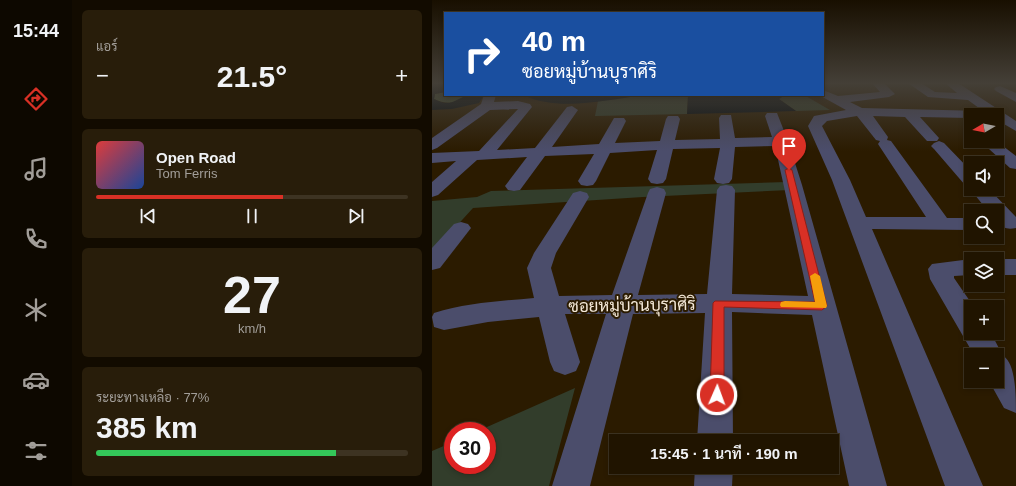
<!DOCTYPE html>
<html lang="th">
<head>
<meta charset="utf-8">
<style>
  :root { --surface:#201400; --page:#281d0a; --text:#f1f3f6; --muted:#a29e99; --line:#3d3322; --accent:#d93025 }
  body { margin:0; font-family:Helvetica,Sarabun,sans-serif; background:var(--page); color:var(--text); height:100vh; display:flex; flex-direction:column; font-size:15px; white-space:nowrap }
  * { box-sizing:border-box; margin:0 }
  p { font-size:13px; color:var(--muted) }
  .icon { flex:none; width:22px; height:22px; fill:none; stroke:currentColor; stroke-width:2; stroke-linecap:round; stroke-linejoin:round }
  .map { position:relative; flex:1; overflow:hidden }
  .side { display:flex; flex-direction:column; gap:10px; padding:10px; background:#120b00; width:360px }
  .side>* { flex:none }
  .banner { position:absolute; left:12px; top:12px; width:380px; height:84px; border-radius:0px; box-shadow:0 2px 6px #0003,0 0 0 1px var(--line); background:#1a4fa0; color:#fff; overflow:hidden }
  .needle { width:26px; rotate:260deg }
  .tools { position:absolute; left:532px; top:108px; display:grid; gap:8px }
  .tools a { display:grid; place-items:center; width:40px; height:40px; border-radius:0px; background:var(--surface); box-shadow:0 2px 6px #0003,0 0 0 1px var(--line); font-size:20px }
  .speed { position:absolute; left:12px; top:422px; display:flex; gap:8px; font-size:20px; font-weight:700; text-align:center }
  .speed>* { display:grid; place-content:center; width:52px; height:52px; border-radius:50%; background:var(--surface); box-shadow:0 2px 6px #0003,0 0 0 1px var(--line); line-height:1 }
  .speed .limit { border:6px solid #d22; background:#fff; color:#111 }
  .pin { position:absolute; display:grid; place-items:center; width:34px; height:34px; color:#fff; margin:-41px -17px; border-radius:50% 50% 50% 0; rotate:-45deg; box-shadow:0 0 4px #0007 }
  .pin .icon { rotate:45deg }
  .me { position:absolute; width:44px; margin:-22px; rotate:2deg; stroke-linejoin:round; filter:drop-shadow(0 0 3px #0008) }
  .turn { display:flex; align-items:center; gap:14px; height:84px; padding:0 12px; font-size:18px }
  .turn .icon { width:52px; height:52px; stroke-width:2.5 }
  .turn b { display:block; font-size:28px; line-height:34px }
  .big { font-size:30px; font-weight:600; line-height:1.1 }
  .side .card { flex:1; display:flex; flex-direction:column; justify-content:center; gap:6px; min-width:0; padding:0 14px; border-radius:6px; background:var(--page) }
  .side .dial { align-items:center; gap:0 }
  .dial b { font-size:52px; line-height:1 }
  .song { display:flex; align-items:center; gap:12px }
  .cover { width:48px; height:48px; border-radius:6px; background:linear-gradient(135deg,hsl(0 70% 55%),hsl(220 70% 35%)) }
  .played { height:4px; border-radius:2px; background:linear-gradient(90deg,var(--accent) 60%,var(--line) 60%) }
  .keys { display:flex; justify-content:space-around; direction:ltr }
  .heat { display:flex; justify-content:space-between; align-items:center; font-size:22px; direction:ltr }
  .charge { height:6px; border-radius:3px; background:linear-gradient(90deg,#34c759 77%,var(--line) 0) }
  .trip { position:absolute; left:177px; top:434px; width:230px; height:40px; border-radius:0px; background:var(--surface); box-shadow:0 2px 6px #0003,0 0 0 1px var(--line); font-weight:600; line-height:40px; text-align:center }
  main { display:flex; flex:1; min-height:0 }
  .menu { display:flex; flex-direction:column; width:72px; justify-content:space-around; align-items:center; background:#0d0800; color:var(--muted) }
  .menu .icon { width:28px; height:28px }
  .menu .active { color:var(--accent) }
  .menu b { font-size:18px; color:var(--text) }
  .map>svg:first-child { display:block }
</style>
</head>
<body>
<main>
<nav class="menu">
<b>15:44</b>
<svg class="icon active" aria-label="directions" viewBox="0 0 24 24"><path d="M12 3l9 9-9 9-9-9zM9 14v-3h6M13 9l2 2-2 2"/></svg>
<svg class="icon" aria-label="music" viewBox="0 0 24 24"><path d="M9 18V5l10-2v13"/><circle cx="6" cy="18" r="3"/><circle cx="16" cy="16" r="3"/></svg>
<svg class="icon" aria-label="phone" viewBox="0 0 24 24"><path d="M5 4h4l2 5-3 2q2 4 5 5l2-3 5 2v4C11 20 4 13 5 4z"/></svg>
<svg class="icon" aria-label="climate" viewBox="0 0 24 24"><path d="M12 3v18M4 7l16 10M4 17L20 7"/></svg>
<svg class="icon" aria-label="car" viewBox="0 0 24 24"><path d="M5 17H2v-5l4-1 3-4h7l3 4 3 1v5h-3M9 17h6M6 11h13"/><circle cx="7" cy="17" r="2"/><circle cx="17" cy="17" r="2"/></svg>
<svg class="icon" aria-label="filters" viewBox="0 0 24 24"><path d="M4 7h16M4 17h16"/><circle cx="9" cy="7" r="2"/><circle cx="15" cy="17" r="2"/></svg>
</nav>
<section class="side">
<div class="card"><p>แอร์</p>
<div class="heat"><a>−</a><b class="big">21.5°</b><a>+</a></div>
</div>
<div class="card">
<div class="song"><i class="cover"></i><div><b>Open Road</b><p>Tom Ferris</p></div></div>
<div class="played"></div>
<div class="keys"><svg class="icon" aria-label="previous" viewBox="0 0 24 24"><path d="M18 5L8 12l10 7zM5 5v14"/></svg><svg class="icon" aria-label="pause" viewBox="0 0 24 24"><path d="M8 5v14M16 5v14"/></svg><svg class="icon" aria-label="next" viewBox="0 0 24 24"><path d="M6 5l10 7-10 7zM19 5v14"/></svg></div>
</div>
<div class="card dial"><b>27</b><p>km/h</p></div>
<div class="card"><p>ระยะทางเหลือ · 77%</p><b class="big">385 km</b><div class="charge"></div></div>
</section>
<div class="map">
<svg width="584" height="486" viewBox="0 0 584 486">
  <rect width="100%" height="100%" fill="#2b1b00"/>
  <!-- green -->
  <g fill="#323d2b">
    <path d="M212,95H258L256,96L255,114L163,116L166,101Z"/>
    <path d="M353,95H372L398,110L364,111L347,99Z"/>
    <path d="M355,182L358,190L211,197L41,208L0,253V201L45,197L59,191Z"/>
    <path d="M143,388L117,486H0V451L21,442V465H55V431H46Z"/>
  </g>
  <!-- forest -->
  <path fill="#415236" d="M13,92V95H35C26,105 13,104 2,99L3,94Z"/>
  <!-- water -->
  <g fill="#00080e">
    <path d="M0,83H13V92L3,94L2,99C18,107 21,101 35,95C39,93 47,95 52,95L47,103L20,109L0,110Z"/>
    <path d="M91,95H212C173,100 127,112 91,95Z"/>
    <path d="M258,95H353L347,99L364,111L255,114L256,96Z"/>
  </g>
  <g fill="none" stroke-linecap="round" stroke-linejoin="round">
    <!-- minor -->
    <g fill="#4b4d6b" fill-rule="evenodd">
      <path d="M440,83H452L463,94L457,97L418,102L430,108L551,111L536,100L496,97L476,83H489L503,92L525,93L513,83H526L584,121V131L565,120V115H539V118L488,117L507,138L505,141H495L473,117L441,116L456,137L455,140L459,141L515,218H539V230L440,229L551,486H513L400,180L376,126L382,116L414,110L387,95H391V90L406,96L448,92ZM425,116L444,140L448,141L446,144L494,217H434L418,180L390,126L395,121Z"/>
      <path d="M568,86L584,93V102L564,91L562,89L564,87Z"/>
      <path d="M52,95H64L62,102L86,101L98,104L100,107L65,150L103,148L135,107L140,106L146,110L120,147L167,144L182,118H192L194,121L183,143L228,141L234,119L236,116H246L248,119L243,140L288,139L287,118L289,115H299L303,138L340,137L333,116L335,113H345L356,141L370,185L455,486H417L380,315L300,312L301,441H265L273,313L201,314L158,486H120L174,314H133L148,362L144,371L133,375L122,371L118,362L107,317L56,322L12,330L2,327L0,317L2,313C34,303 69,301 102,298L95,268L102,253L141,193L148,191L155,193L157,197L124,253L119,268L127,296L180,295L216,193L218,189L225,187L232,189L234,193L206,295L275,294L285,190L288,186L294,185L300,186L303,190L300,294L376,296L343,146L303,147L300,179L297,183L291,184L285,183L282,179L288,148L241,149L234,179L231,183L225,184L219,183L216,179L225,150L178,153L164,181L161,185L155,186L149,185L146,181L162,154L113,156L88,190L82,191L76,190L73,186L95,157L45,160L6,195L0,197V182L24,161L0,163V153L47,151L86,109L58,110L5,148L0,150V138L49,104Z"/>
      <path d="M507,141L512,143L539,171V186L533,185L502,149L499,146L502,143Z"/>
      <path d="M562,141L567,143L584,156V169L578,168L557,149L554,146L557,143Z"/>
      <path d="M539,187V189H557L584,217V228C575,230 571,228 565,221V211H556L538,189Z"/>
      <path d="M29,222L36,224L39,228L8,268L0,270V248L22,224Z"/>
      <path d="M539,259V275L522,276V278L542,307H539V333H559L571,356C584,363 584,397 584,413L572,408L557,381H565V355H542L498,279L496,269L500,264Z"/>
      <rect x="565" y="259" width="19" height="16"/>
      <path d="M263,467H301L300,486H262Z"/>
    </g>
  </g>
  <!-- sky -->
  <linearGradient id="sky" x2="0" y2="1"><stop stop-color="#180f00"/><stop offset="0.55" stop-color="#443f37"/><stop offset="1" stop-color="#443f37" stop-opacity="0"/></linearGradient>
  <rect width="584" height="151" fill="url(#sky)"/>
  <!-- route -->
  <path fill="#d93025" stroke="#8d1f18" d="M357,168L360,170L395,306L390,310L292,307V395L290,400L285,401L280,400L278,395L281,303L283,301L383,302L353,170Z"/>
  <!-- slow -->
  <path fill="#f59e0b" d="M383,273L388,276L395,306L394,308L349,307L348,305L349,302L353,301L383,302L378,276Z"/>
  <g text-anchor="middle" stroke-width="4" stroke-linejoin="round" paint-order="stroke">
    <!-- near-street labels -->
    <g font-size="17" fill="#f4e9d8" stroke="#2b1b00">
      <text transform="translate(200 305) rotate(-1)" y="6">ซอยหมู่บ้านบุราศิริ</text>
    </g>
  </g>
</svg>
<div class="tools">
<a><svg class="needle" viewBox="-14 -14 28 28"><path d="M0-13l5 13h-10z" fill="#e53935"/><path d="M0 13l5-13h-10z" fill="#a29e99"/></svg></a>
<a><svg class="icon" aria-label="sound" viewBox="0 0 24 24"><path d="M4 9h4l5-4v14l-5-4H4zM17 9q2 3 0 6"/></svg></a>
<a><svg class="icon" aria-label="search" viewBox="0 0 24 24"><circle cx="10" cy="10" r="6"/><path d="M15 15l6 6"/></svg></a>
<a><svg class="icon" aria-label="layers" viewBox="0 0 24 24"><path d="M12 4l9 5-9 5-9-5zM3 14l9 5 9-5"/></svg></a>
<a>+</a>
<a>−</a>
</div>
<div class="speed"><div class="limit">30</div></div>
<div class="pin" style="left:357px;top:170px;background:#d93025"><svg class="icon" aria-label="arrive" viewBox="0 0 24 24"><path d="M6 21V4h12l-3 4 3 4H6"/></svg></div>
<svg class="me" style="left:285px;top:395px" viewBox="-20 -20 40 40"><circle r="17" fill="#d93025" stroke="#fff" stroke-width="3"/><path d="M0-11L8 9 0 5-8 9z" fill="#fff"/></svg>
<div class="trip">15:45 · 1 นาที · 190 m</div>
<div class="banner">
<div class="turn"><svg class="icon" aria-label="right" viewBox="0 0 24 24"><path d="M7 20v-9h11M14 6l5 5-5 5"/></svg><div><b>40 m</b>ซอยหมู่บ้านบุราศิริ</div></div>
</div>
</div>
</main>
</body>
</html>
